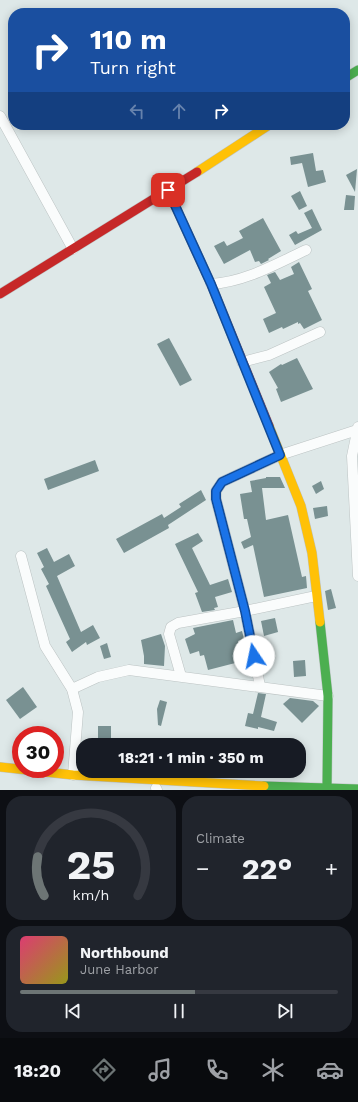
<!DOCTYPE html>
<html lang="en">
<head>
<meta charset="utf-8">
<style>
  :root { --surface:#171b24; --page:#20242c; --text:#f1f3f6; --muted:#9ea1a6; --line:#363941; --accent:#6d7575 }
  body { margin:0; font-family:"Work Sans",sans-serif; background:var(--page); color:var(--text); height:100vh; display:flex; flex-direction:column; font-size:15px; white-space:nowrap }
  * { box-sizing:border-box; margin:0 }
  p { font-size:13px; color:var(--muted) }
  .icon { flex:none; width:22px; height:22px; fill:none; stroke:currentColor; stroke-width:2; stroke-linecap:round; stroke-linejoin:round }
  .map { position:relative; height:790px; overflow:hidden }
  .details { display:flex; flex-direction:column; gap:6px; padding:6px; background:#0d0f14; flex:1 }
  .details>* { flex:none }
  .guide { position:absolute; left:8px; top:8px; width:342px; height:122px; border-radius:16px; box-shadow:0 2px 10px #0003; background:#1a4fa0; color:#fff; overflow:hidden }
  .speed { position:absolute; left:12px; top:726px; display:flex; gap:8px; font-size:20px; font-weight:700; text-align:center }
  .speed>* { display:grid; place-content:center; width:52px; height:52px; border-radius:50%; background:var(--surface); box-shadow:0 2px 10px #0003; line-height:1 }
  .speed .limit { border:6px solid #d22; background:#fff; color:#111 }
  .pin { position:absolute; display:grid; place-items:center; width:34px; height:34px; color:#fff; margin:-17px; border-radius:8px; box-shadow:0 2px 6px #0006 }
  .me { position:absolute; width:44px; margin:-22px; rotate:349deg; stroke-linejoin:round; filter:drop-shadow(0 0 3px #0008) }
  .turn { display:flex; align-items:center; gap:14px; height:84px; padding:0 16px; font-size:18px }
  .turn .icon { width:52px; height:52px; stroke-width:2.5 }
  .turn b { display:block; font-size:28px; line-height:34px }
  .lanes { display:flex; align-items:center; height:38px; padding:0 16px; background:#0003; justify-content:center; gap:20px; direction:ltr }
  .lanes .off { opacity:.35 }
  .big { font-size:30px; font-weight:700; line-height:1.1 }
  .details .widget { flex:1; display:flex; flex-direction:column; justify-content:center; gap:6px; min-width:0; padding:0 14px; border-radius:16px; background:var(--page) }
  .details .dial { align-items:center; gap:0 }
  .dial svg { height:104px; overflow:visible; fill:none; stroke:var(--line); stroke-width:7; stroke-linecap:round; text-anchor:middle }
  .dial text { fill:var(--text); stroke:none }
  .song { display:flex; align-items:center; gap:12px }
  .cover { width:48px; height:48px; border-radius:6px; background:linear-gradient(135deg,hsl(340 70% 55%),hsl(60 70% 35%)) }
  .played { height:4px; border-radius:2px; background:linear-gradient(90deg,var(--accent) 55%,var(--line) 55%) }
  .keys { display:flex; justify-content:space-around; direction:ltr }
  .heat { display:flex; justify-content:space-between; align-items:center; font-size:22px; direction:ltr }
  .details .tiles { flex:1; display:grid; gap:6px; grid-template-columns:1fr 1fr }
  .widget:last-child { grid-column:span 2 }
  .trip { position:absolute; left:76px; top:738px; width:230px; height:40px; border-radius:16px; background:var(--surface); box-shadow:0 2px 10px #0003; font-weight:700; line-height:40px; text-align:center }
  .dock { display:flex; height:64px; justify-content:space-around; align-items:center; background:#090b0e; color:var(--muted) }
  .dock .icon { width:28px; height:28px }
  .dock .active { color:var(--accent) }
  .dock b { font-size:18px; color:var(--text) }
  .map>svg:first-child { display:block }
</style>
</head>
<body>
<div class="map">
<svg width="358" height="790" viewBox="0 0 358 790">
  <rect width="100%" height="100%" fill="#dee8e8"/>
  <!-- building -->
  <g fill="#799192">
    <path d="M313,153L316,171L323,170L326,182L308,187L302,163L291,165L290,157Z"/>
    <path d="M357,169L355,192L346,175Z"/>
    <path d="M300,191L307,206L299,210L291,196Z"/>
    <path d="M346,195L355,196L354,210H344Z"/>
    <path d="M312,209L322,230L295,245L289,235L296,231L298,234L312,228L304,213Z"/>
    <path d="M263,218L281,251L268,259L269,260L261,264L259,261L255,262L250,250L224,264L214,246L224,241L227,246L243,238L239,231Z"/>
    <path d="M299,262L312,289L308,291L322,320L304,329L300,323L298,324V322L283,329L282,327L269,333L263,319L276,313L264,287L271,283L267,275L275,272L280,280L294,274L291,267Z"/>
    <path d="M169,338L192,380L180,386L157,344Z"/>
    <path d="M297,358L313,389L281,402L276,389L278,388L269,372L281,364L282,365Z"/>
    <path d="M95,460L99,471L48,490L44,479Z"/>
    <path d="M266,477H280L285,488H262L266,520L288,515L302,577L306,576L307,588L264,597L253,545L244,549L241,542L251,537L247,519H244L240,494L252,492L250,481L266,478Z"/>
    <path d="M321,481L324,489L316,494L312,486Z"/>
    <path d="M201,490L206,500L168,525L169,528L124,553L116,539L162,514L164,518L181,507L179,504Z"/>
    <path d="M327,506L328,516L315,519L313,508Z"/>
    <path d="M198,533L203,541L192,548L210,585L228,579L232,592L215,597L218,607L214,608L215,610L202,612L195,593L198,592L175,544Z"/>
    <path d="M47,548L54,562L69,554L75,566L57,576L81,632L93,625L100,638L87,645L86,642L72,652L66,642L70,639L46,586L49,584L41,569L44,567L37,553Z"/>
    <path d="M331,589L336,608L328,610L325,591Z"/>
    <path d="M275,618L278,632L264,636L261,621Z"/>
    <path d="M233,620L236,633L242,631L244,639L238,641L243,661L208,670L204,655L200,656L199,651L190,654L185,639L195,634L193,628Z"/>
    <path d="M161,634L165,646L164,666L144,664V656L141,640Z"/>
    <path d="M107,643L111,657L104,659L100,646Z"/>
    <path d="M305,660L306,676L294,677L293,661Z"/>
    <path d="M23,687L37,707L20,719L6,700Z"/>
    <path d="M258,693L266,694L261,717L277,722L274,731L258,727V729L245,726L248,713L253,714Z"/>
    <path d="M290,698L313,701L319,706L302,723L283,704Z"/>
    <path d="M160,700L167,702L161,726L158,725L157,709Z"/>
    <rect x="98" y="726" width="13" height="12"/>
  </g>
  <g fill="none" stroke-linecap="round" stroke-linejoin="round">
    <!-- street casing -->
    <g stroke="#bcc3c3" stroke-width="11">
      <g id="street">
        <path d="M0,116L73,249"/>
        <path d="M211,284C245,282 276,264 306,250"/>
        <path d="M242,362L269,355L320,332"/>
        <path d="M358,427L352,456L358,576"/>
        <path d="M21,556L45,646L72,689L78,712L73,775"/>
        <path d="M181,676L169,634L171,627L178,623L245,611L316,596"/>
        <path d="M260,686L245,611L216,499V491L222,482L280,455L357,430"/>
        <path d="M72,689L98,677L129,670L328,696"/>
        <path d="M156,788L157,790"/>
      </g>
    </g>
    <!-- fast casing -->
    <g stroke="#bcc3c3" stroke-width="10">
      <g id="fast">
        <path d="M345,78L358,70"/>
        <path d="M320,622L328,696L327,789"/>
        <path d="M264,786L358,789"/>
      </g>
    </g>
    <!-- slow casing -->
    <g stroke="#bcc3c3" stroke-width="10">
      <g id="slow">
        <path d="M197,172L269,125"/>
        <path d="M269,426L301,506L312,553L320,622"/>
        <path d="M0,767L73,775L264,786"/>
      </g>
    </g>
    <!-- jam casing -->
    <g stroke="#bcc3c3" stroke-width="10">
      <g id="jam">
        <path d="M168,190L211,284L269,426"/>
        <path d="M0,294L197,172"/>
      </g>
    </g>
    <!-- street -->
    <use href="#street" stroke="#fafcfc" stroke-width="10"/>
    <!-- fast -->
    <use href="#fast" stroke="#4caf50" stroke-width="9"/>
    <!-- slow -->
    <use href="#slow" stroke="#ffc107" stroke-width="9"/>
    <!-- jam -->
    <use href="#jam" stroke="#c62828" stroke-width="9"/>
  </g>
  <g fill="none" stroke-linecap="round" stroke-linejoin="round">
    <!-- route casing -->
    <g stroke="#114b97" stroke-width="10">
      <path id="route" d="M168,190L211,284L280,455L222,482L216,491V499L245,611L254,656"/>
    </g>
    <!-- route -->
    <use href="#route" stroke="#1a73e8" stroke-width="7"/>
  </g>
</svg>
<div class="speed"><div class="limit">30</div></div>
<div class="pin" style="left:168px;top:190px;background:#d93025"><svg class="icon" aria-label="arrive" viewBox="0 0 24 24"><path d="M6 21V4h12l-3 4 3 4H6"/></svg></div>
<svg class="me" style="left:254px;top:656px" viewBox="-20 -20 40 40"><circle r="19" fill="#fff"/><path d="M0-13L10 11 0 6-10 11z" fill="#1a73e8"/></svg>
<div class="trip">18:21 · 1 min · 350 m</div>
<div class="guide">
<div class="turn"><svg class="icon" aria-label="right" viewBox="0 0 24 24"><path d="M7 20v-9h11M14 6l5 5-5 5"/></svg><div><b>110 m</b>Turn right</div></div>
<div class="lanes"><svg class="icon off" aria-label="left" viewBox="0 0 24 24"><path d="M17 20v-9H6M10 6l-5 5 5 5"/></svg><svg class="icon off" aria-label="ahead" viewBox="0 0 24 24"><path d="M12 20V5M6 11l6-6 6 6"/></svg><svg class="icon" aria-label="right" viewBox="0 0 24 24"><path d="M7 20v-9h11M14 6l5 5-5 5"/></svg></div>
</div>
</div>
<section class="details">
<div class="tiles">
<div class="widget dial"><svg viewBox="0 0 100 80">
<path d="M14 69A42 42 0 1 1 86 69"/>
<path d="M14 69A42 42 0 0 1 9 39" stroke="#6d7575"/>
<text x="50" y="56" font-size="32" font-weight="700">25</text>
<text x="50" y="72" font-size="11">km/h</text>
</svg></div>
<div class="widget"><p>Climate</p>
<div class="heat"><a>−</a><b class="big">22°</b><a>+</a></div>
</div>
<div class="widget">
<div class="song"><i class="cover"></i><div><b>Northbound</b><p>June Harbor</p></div></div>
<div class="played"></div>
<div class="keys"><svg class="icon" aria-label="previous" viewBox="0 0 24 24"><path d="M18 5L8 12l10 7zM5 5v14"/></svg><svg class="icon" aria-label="pause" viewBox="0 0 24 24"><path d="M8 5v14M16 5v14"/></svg><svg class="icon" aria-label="next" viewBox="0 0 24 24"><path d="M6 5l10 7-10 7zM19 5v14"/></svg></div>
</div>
</div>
</section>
<nav class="dock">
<b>18:20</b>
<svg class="icon active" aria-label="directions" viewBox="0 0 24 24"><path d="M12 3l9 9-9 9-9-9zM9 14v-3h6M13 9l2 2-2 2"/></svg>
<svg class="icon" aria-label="music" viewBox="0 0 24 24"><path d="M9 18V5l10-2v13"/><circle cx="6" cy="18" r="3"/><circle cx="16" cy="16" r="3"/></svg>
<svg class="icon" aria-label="phone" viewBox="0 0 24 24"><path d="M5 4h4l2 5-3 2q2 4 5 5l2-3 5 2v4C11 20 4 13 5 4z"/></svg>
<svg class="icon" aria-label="climate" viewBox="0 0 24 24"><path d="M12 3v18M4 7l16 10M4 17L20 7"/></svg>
<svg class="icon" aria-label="car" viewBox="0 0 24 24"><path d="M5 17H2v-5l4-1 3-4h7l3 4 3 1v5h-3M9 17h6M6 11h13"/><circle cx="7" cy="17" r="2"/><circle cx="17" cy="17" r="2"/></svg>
</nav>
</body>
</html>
